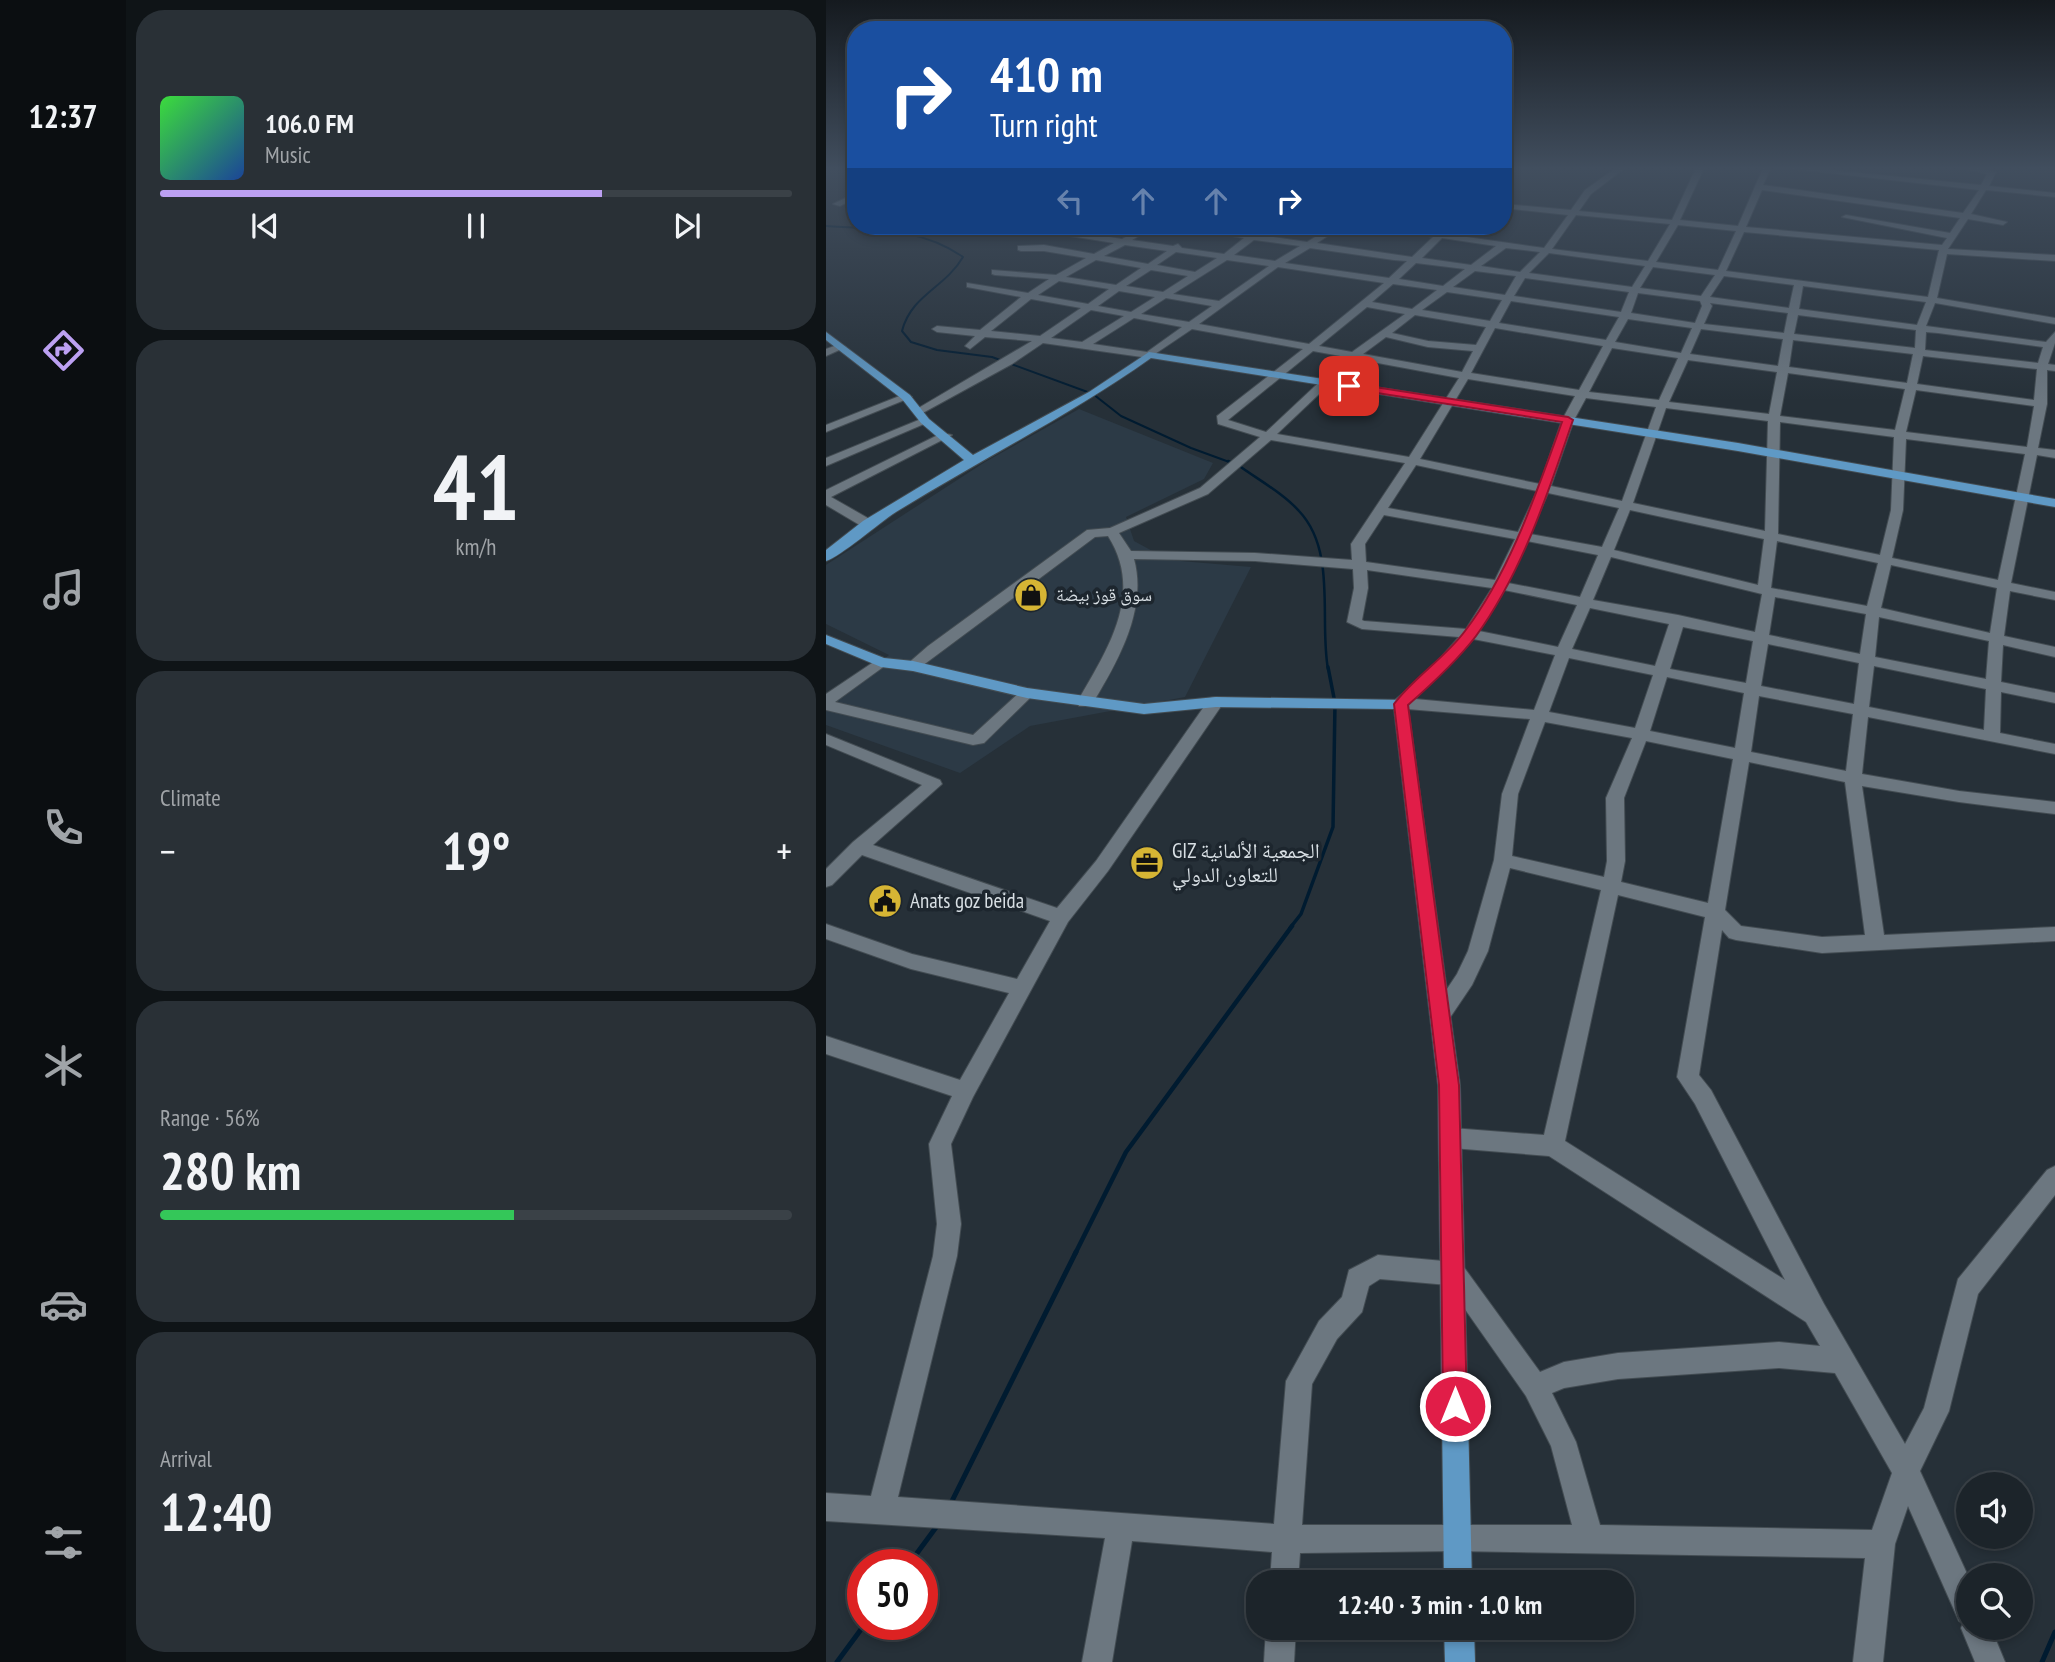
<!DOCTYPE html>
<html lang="en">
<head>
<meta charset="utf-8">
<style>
  :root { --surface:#1c242a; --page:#293036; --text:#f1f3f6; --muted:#a0a4a8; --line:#3a4147; --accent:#bca0f2 }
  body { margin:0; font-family:"PT Sans Narrow","Noto Naskh Arabic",sans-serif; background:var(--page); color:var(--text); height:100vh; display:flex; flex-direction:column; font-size:26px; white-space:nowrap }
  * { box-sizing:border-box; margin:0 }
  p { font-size:23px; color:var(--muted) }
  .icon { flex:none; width:38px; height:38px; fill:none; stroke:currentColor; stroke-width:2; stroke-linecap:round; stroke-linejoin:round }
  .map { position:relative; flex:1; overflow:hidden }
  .side { display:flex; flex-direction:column; gap:10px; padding:10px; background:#0f1417; width:700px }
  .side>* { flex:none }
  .hud { position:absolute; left:21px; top:21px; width:665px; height:214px; border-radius:28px; box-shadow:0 4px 10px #0003,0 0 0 2px var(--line); background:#1a4fa0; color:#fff; overflow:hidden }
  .controls { position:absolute; left:1130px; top:1472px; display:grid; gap:14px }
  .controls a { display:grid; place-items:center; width:77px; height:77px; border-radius:50%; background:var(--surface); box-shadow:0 4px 10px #0003,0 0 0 2px var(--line); font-size:35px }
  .speed { position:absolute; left:21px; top:1549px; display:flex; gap:14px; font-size:35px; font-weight:700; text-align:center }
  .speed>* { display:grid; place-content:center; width:91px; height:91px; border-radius:50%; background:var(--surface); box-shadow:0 4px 10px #0003,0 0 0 2px var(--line); line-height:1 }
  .speed .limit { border:10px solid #d22; background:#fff; color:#111 }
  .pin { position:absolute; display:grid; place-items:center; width:60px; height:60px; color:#fff; margin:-30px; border-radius:14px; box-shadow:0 4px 10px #0006 }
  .me { position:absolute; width:77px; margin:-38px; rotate:0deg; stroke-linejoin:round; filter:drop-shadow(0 0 5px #0008) }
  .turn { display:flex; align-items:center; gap:24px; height:147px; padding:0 28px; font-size:32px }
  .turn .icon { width:91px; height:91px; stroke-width:2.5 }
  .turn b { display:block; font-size:49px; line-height:60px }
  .lanes { display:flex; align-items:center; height:66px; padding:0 28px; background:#0003; justify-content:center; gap:35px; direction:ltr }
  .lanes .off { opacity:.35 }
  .big { font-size:52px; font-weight:700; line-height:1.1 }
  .side .card { flex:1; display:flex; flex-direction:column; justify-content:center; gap:10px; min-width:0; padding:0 24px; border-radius:28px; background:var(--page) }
  .side .dial { align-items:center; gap:0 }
  .dial b { font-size:91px; line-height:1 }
  .song { display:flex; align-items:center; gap:21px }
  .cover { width:84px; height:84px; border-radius:10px; background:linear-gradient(135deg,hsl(120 70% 55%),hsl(220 70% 35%)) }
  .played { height:7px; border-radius:4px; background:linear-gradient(90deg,var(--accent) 70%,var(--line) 70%) }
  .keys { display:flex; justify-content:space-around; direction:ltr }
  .heat { display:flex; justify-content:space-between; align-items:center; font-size:38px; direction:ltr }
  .charge { height:10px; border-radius:5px; background:linear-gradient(90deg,#34c759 56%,var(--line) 0) }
  .trip { position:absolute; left:420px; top:1570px; width:388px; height:70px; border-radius:28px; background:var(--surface); box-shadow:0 4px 10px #0003,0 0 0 2px var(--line); font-weight:700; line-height:70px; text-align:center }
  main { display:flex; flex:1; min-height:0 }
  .tab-bar { display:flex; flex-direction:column; width:126px; justify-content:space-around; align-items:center; background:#0b0e11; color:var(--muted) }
  .tab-bar .icon { width:49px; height:49px }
  .tab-bar .current { color:var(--accent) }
  .tab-bar b { font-size:32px; color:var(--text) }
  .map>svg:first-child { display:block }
</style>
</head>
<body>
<main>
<nav class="tab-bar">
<b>12:37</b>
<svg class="icon current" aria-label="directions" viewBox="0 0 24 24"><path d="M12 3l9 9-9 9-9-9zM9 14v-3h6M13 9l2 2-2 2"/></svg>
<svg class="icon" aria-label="music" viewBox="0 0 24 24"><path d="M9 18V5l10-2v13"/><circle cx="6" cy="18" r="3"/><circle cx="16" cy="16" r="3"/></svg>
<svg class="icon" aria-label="phone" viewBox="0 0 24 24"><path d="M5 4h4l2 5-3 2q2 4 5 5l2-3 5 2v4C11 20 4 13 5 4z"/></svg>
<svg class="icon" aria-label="climate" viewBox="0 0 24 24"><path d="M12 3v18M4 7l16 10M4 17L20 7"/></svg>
<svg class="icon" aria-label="car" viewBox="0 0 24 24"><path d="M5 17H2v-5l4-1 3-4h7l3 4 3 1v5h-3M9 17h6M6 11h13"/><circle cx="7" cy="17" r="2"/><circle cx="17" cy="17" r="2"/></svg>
<svg class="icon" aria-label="filters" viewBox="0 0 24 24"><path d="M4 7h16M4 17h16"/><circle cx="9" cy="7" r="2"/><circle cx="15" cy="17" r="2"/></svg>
</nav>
<section class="side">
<div class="card">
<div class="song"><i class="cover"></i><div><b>106.0 FM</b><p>Music</p></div></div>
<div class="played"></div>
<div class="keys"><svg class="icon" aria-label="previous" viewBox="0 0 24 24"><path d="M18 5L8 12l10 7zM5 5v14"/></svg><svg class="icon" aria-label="pause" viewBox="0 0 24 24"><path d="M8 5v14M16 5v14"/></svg><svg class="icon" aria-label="next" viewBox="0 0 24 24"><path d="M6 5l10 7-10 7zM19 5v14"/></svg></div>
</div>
<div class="card dial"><b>41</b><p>km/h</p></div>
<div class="card"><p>Climate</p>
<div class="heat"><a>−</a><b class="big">19°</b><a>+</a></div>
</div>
<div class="card"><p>Range · 56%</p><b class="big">280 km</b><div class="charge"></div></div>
<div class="card"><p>Arrival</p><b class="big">12:40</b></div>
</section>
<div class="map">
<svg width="1229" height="1662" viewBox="0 0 1229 1662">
  <rect width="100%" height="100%" fill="#263038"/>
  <!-- built -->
  <path fill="#2c3a46" d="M253,409L387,463L378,479L300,517L308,541L343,560L425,567L359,697L204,726L134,773L0,725V708L63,655L0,624V565L159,462Z"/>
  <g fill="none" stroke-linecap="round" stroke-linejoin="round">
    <!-- stream-far4 -->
    <path stroke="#001b30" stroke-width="2" d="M0,226C48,229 96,228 137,257C119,288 85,295 76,331L85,342L111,350L166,357L267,394L295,416L365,448L406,463"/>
    <!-- stream-far3 -->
    <path stroke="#001b30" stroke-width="2.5" d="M402,461L412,465C431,479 457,493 473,511C511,551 493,620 502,669"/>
    <!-- stream-far2 -->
    <path stroke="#001b30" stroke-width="3.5" d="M464,928L475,914L507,827L509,703L502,667"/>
    <!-- stream-far1 -->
    <path stroke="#001b30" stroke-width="4.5" d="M249,1254L300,1152L466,926"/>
    <!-- stream -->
    <g stroke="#001b30" stroke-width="5">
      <path d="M124,1505L250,1252"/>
      <path d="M83,1564L111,1526"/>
      <path d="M11,1662L39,1624"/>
      <path d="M1216,1662L1229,1632"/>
    </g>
    <!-- minor casing -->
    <g stroke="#434c52" stroke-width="2">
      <g id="minor">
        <path d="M677,168H684L677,172Z"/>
        <path d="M790,168H799L765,194L753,211L846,220L870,168H878L854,220L912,226L937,168H945L937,185L1137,213L1153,190L959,168H984L1155,185L1161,174L1135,168H1153L1170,172L1163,186L1229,193V197L1160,190L1145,214L1181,222L1177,225L1142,219L1122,249L1229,255V261L1121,254L1111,298L1229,318V324L1109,303L1100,326L1220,342L1229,332V343L1222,364L1229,365V371L1221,370V404L1212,448L1229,450V458L1211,455L1185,583L1229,592V600L1184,591L1178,636L1229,647V657L1177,645L1175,682L1229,693V703L1175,692L1174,733L1229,744V754L1042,717L1036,774L1133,791L1229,802V814L1133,802L1036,786L1058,935L1229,927V941L996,953L910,940L903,938L896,930L873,1075L885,1090L998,1304L1079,1444L1098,1408L1132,1279L1221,1170L1229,1166V1195L1152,1294L1123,1411L1094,1471L1143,1578V1628H1165L1179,1662H1149L1135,1628L1137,1623L1133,1621L1082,1506L1069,1544L1057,1662H1027L1039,1558L630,1551L474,1553L472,1582H444L446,1552L306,1541L286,1662H256L279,1538L0,1521V1493L45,1496L107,1256L111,1224L103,1144L126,1096L0,1054V1036L134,1080L183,993L85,969L0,939V924L86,954L191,979L224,921L36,855L6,885L0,887V869L27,842L96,785L0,745V734L114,780L116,784L47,845L231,908L270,861L384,698L390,697L398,702L282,871L242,922L147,1097L125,1144L135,1224L131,1256L72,1497L448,1524L460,1381L493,1321L516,1297L523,1270L552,1255L628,1262L637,1266L714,1372L738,1362L792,1353L953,1342L994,1346L980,1322L723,1156L626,1148L618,1145L615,1138L618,1131L626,1128L718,1135L775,890L684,868L662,951L646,985L621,1022L614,1024L607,1022L604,1016L607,1010L631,974L642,951L668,860L676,794L704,719L569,708L567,704L569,700L602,672L633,637L536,629L521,622L528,588L527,569L429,561L308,559C322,610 291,663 265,706H253L251,702C281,650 319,594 282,536L269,537L92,669L87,671L79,666L102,646L261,530L284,528L374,488L434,437L392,424L391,416L477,349L366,329L323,358L217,343L186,364L93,415L87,412L89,410L206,341L159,337L144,349L139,346L149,336L111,332L106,329L111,326L154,330L195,297L141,287V283L202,293L223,279L169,275L166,274V270L230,275L260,258L218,251H195L192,250V246L218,245L268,254L288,243L213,231L214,226L296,239L320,226H330L306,240L347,246L352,244L356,248L398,254L418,238L346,226H366L424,234L435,226H444L433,235L481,242L507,226H517L491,243L586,257L607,237L551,226L612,232L618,226H627L620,234L718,248L742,215L677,208V204L745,210L759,190ZM936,190L1134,218L1124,233L1020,215L1016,217L1121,238L1116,245L920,227ZM750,215L844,224L822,261L726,249ZM852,225L910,231L892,270L830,262ZM918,232L1113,250L1102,297L900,271ZM616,238L670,246L645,265L596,258ZM428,240L474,246L449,261L408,255ZM299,245L341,251L322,264L278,256ZM484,248L568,260L581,261L563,278L459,263ZM680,248L714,252L694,272L655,266ZM350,252L391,258L369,272L331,265ZM723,253L819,266L806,287L703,273ZM270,260L315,268L290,285L240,277ZM401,260L443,266L393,301L347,294ZM590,263L639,269L617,286L573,279ZM452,267L558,283L483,344L373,324ZM827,267L889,275L875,296L814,288ZM325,270L362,276L337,292L300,286ZM649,271L690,276L679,295L627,287ZM898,276L968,285L963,308L884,297ZM699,278L803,292L795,312L688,296ZM233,281L283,289L262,304L212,295ZM567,284L611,290L586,309L546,302ZM977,286L1100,302L1091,325L973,309ZM293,291L329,297L305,312L272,306ZM621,292L676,300L664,321L596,310ZM812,293L874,301L876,306L869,323L805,313ZM340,298L386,306L363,322L315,314ZM205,299L255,308L214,336L165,331ZM685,301L793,317L780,340L673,323ZM884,303L962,313L958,333L878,324L886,306ZM541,307L579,314L526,352L493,346ZM265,310L298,316L256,342L225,338ZM589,315L660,327L650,345L602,341L566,333ZM972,315L1090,330L1089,348L968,334ZM308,318L356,327L321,352L267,344ZM802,319L866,328L855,353L789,342ZM669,328L777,346L753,390L645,373ZM875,329L957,339L952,366L864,354ZM1100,332L1112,333L1217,347L1212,363L1099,350ZM560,337L602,347L647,351L636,372L537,354ZM967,340L1087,354L1081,383L963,367ZM786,348L852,358L833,400L763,392ZM487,351L520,357L440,432L402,420ZM1097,356L1211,369L1208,400L1091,384ZM530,359L633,378L583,457L451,434ZM862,360L951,372L943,414L843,402ZM962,373L1079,389L1069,430L954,416ZM642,379L749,396L736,420L714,484L594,459ZM1090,390L1208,406L1201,447L1080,432ZM760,398L830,407L796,501L725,486L748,420ZM840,408L942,421L939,531L807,503ZM954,422L1068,437L1065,510L1054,555L952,534ZM1080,439L1199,454L1172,580L1066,558L1077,510ZM445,440L579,463L525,544L526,560L429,553L305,551L293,533L382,494ZM590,465L711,491L692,532L562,508ZM722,493L793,508L776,547L704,534ZM804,510L938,539L932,585L788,550ZM558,515L689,539L669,580L540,562L539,544ZM701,541L772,555L754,597L682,583ZM951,541L1052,563L1041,606L945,588ZM785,557L936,594L929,632L852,615L767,600ZM1065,565L1171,588L1164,633L1055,608ZM541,570L666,588L640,629L538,621L536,620L542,588ZM678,590L751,605L732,647L653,631ZM949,597L1040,614L1034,654L943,635ZM764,608L843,624L829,666L746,649ZM1053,617L1163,641L1160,679L1049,657ZM857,627L927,641L920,683L844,669ZM647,639L729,655L708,710L589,699ZM942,644L1033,663L1028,704L935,686ZM743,658L827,675L809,728L723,712ZM1048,666L1160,689L1158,730L1043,707ZM841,677L918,693L909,748L824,731ZM933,696L1027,714L1020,771L925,752ZM719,722L806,738L780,798L781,861L778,877L686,856L692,794ZM820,741L907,759L882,903L795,882L799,861L798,798ZM923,762L1019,782L1039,935L996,937L915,926L899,910ZM792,895L879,917L851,1077L869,1104L959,1280L739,1141ZM554,1279L622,1285L700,1396L725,1446L746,1525H476L486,1384L511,1339L536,1312L543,1286ZM953,1368L1009,1373L1066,1473L1046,1530L774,1525L750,1442L726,1393L738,1388L792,1379Z"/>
        <path d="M30,193V198L14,206L7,204Z"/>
        <path d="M11,345L20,347L0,356V349Z"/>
        <path d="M76,395L86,397L0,432V425Z"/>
        <path d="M95,419L105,421L0,466V458Z"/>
        <path d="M116,433L126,435L5,497L47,521V527H37L0,505V490Z"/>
        <path d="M55,657L62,662L60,665L9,702L147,735L196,690H206L209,693L158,743L147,745L0,710V694Z"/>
        <path d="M440,1628H470L468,1662H438Z"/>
      </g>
    </g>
    <!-- major casing -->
    <g stroke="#434c52" stroke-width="2">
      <g id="major">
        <path d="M0,332L84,395L103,419L147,455L263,392L323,352L912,443L1229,499V507L912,451L325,358C243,416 154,460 70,512C53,523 14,557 0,561V550L37,521L138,460L95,423L76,399L0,340Z"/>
        <path d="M0,635L58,658L87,661L201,688L318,704L390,697L581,700L634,1085L646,1582H618L612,1085L568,709L390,707L318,714L201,698L87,671L55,667L0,644Z"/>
        <path d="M618,1628H648L649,1662H619Z"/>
      </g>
    </g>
    <!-- minor -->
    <use href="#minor" fill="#6c7780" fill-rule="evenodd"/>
    <!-- major -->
    <use href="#major" fill="#5f99c5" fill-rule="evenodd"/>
  </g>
  <!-- sky -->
  <linearGradient id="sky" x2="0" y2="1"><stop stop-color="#151a1f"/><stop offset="0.42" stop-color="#414e5e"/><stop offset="1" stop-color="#414e5e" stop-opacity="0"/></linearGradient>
  <rect width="1229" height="401" fill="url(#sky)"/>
  <!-- route -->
  <path fill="#e11d48" stroke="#92132f" stroke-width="2" d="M523,383L742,417L747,420C722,493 696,573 650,636C631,661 606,684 582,705L633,1085L641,1406L637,1414L629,1417L620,1414L617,1406L613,1085L568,704C587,678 619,658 639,631C684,572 711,491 736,422L519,388L518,386Z"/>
  <!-- icons -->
  <defs>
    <g id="shop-disc" transform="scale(1.75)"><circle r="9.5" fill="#d6b534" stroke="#1d262e"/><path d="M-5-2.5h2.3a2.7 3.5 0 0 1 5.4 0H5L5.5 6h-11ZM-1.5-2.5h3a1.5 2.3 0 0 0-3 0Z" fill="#111"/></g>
    <g id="office-disc" transform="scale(1.75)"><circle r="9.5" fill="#d6b534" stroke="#1d262e"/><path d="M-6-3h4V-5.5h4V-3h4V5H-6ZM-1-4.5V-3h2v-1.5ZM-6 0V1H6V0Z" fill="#111"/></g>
    <g id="civic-disc" transform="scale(1.75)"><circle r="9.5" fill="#d6b534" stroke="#1d262e"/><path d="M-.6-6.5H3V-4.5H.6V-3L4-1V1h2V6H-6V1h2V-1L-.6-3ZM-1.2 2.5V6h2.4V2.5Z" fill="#111"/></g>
  </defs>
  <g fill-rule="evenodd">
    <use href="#shop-disc" x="205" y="595"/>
    <use href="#office-disc" x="321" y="863"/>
    <use href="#civic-disc" x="59" y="901"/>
  </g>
  <g text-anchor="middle" stroke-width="7" stroke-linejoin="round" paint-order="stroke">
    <!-- far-poi labels -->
    <g font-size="18" fill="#d8dfe4" stroke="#1d262e" text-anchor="start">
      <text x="230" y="601">سوق قوز بيضة</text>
    </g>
    <!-- poi labels -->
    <g font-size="21" fill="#d8dfe4" stroke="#1d262e" text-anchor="start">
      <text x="346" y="858">GIZ الجمعية الألمانية<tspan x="346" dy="24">للتعاون الدولي</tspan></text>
      <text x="84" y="908">Anats goz beida</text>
    </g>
  </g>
</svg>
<div class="controls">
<a><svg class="icon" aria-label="sound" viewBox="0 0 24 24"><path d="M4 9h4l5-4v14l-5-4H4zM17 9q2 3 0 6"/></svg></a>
<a><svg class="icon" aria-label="search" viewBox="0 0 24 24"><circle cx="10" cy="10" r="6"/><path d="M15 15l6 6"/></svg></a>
</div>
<div class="speed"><div class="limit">50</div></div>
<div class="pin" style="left:523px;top:386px;background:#d93025"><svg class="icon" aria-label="arrive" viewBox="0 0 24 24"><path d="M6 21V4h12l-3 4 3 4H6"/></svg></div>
<svg class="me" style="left:629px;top:1406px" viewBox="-20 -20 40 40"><circle r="17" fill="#e11d48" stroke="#fff" stroke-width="3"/><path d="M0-11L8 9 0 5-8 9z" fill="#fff"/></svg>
<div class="trip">12:40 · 3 min · 1.0 km</div>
<div class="hud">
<div class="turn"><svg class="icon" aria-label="right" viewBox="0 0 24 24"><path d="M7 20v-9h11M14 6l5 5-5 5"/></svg><div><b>410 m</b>Turn right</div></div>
<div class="lanes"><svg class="icon off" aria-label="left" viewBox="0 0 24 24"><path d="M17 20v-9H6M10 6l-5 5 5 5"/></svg><svg class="icon off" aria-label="ahead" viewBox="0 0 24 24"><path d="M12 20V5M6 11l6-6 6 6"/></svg><svg class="icon off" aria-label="ahead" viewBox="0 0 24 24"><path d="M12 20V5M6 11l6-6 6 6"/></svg><svg class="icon" aria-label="right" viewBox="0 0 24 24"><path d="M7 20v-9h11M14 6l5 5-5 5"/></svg></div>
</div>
</div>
</main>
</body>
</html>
